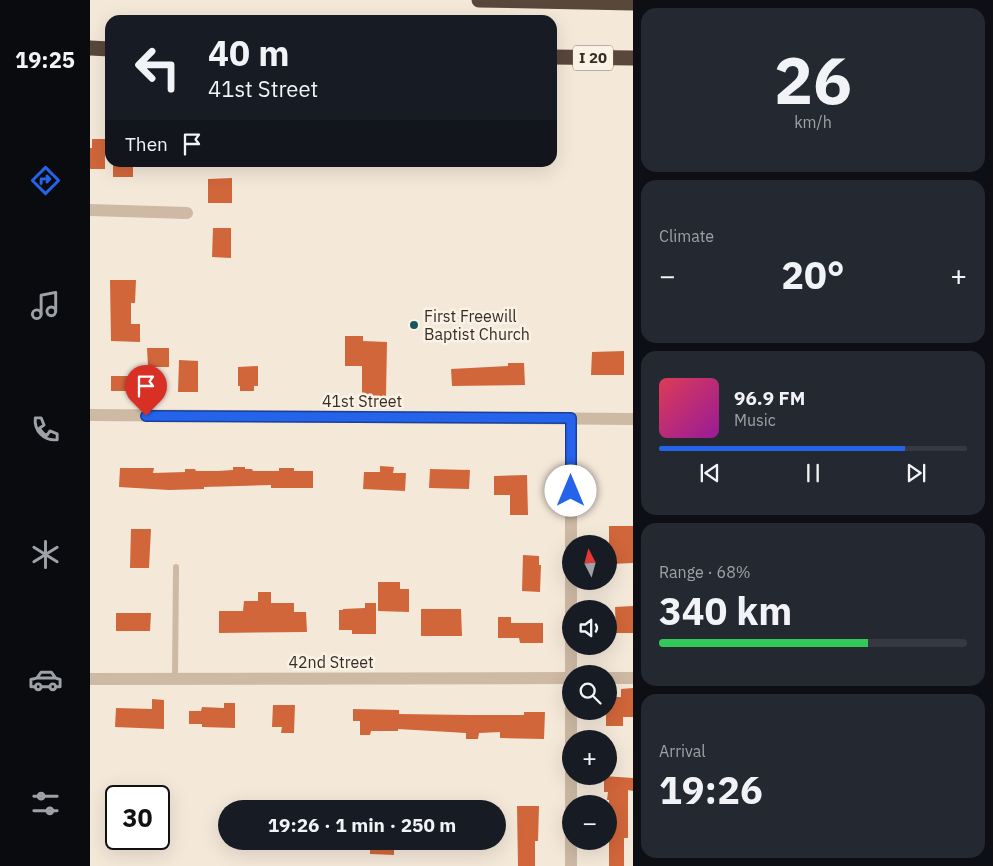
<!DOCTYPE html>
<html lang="en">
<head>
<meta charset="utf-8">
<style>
  :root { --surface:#171b24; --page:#242831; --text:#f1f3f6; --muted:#9ea1a6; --line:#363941; --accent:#2563eb }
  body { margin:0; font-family:"IBM Plex Sans",sans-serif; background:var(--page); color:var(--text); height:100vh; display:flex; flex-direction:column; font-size:19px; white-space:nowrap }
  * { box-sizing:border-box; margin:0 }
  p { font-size:16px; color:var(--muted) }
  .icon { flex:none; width:28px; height:28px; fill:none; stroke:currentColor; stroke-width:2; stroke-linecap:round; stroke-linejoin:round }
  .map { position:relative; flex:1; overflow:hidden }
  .drawer { display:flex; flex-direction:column; gap:8px; padding:8px; background:#0d0f14; width:360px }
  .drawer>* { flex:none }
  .banner { position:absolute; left:15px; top:15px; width:452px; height:152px; border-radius:15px; box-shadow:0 5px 20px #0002; background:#171b24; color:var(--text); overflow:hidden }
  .needle { width:32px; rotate:354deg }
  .tools { position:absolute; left:472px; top:535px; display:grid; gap:10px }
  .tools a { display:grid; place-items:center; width:55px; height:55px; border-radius:50%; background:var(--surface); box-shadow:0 5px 20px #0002; font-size:25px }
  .speed { position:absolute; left:15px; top:785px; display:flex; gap:10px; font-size:25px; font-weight:700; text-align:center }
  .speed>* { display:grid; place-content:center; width:65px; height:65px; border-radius:50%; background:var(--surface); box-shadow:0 5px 20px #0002; line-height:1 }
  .speed .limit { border:2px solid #111; border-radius:8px; background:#fff; color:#111 }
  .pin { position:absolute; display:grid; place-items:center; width:42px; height:42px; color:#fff; margin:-51px -21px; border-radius:50% 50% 50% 0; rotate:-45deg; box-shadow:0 0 5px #0007 }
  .pin .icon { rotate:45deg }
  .me { position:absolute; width:55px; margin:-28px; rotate:0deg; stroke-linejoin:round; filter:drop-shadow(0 0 4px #0008) }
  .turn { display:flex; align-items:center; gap:18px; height:105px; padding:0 20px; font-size:22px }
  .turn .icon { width:65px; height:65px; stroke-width:2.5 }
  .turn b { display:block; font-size:35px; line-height:42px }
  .then { display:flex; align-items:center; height:48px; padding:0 20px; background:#0003; gap:10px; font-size:19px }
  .big { font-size:38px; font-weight:700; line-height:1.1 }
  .drawer .tile { flex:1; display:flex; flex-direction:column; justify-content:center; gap:8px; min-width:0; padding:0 18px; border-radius:15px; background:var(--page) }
  .drawer .dial { align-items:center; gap:0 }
  .dial b { font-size:65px; line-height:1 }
  .song { display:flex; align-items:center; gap:15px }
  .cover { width:60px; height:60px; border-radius:8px; background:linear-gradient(135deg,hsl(350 70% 55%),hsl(300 70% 35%)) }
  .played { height:5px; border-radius:2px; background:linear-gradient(90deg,var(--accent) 80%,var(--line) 80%) }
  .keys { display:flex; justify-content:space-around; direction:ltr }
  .heat { display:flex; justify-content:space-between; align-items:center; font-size:28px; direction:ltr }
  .charge { height:8px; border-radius:4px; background:linear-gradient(90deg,#34c759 68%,var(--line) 0) }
  .trip { position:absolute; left:128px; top:800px; width:288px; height:50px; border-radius:25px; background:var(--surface); box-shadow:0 5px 20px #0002; font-weight:700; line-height:50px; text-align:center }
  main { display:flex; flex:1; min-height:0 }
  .menu { display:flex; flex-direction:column; width:90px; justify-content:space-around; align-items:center; background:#090b0e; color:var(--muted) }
  .menu .icon { width:35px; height:35px }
  .menu .selected { color:var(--accent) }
  .menu b { font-size:22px; color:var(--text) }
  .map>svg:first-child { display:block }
</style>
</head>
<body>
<main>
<nav class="menu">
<b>19:25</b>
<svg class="icon selected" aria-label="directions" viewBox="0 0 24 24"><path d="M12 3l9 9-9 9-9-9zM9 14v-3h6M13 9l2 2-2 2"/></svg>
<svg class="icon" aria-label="music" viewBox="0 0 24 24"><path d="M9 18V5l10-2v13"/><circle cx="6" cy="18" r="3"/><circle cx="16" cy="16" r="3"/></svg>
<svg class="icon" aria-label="phone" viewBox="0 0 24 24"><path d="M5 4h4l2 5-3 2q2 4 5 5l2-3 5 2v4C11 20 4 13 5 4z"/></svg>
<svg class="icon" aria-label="climate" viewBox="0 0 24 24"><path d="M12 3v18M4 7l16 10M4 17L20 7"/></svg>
<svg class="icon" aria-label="car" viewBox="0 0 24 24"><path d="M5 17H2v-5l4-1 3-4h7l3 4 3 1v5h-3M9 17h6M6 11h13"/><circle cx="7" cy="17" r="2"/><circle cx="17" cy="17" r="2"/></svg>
<svg class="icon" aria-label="filters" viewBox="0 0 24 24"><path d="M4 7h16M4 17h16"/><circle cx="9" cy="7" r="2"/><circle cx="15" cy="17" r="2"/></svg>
</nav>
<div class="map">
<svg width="543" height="866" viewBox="0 0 543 866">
  <rect width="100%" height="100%" fill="#f4e8d9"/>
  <!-- building -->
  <g fill="#d1663a">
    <path d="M2,139H15V169H0V148H2Z"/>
    <rect x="23" y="162" width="20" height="15"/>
    <path d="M142,178V203H118V179Z"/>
    <path d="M123,228H141V258L122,257Z"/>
    <path d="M20,280H46L45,303H41V324H50V342L21,341Z"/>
    <path d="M255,336H273V341L297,342L296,396H272V366H255Z"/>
    <path d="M57,348H79V367H58Z"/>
    <path d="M534,351V375H501L502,352Z"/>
    <path d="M89,360L108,361V392H88Z"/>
    <path d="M418,363H434L435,385L362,386L361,369L418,366Z"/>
    <path d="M168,366V386H164V391H150V386H148V367Z"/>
    <rect x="21" y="376" width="24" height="15"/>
    <path d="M290,466L304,467L303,473H316L315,491L273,489L274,472H290Z"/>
    <path d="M143,467H155V469H162L163,471H189V468H204V471H223V488H181V485L114,487V489L79,490L29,487L30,468H64L63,473L95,472V469H105L106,471H128L143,470Z"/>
    <path d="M340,469L380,470L379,489L339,488Z"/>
    <path d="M437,475L438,515H420V495H404V476Z"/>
    <path d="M519,526H543V563L521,564V553H519Z"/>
    <path d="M41,529H61L59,568H40Z"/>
    <path d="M433,555L449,556V565H451L450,592L432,591Z"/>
    <path d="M288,582H310V589H319V612L288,611Z"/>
    <path d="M168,592H181V603H204V612H216L217,632L129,633V611H153L154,601H168Z"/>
    <path d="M275,603H286V634H262V630H249V610H253V609L275,608Z"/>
    <path d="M543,606V633H526L525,607Z"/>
    <path d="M331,609H371L372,636H331Z"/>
    <path d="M26,613H61L60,631H26Z"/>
    <path d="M408,617H421V623H453V643H430L429,638H408Z"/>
    <path d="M543,688V717H533V726H516V711H519V697H531V689Z"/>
    <path d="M62,699L74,700V729L25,727L26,708L62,709Z"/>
    <path d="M134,703H145V728L112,727V724H99V711H111L112,707L134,708Z"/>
    <path d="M183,705H205L204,733H191L192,727H182Z"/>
    <path d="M263,709L309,710V714L379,715H434V712H455L454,739L410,738V732L389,733L388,739H376V733L308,729V731H281L280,735H270V721H263Z"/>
    <path d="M514,776L543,778V791L538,790V838H534V866H519V800H517L518,792H514Z"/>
    <path d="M427,806H449L448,841H445V866H428Z"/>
    <path d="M280,841H304V855L280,854Z"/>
  </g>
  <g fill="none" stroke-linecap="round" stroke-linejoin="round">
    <!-- lane -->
    <path stroke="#cdb9a4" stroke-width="6" d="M85,679L86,567"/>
    <!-- street -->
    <g stroke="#cdb9a4" stroke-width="12">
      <path d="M0,210L97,213"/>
      <path d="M0,415L543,419"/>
      <path d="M481,419V866"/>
      <path d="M519,678H543"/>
      <path d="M0,679L481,678"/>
    </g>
    <!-- highway -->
    <g stroke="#59473c" stroke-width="15">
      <path d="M389,0L543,3"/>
      <path d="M0,48L20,49"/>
      <path d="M462,57L543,58"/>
    </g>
  </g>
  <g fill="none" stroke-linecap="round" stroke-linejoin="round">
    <!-- route casing -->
    <g stroke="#184099" stroke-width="12">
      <path id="route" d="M56,416L481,418V491"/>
    </g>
    <!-- route -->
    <use href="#route" stroke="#2563eb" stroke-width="9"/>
  </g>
  <!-- markers -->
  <circle fill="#18555d" stroke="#fbf2e6" stroke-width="2" cx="324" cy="325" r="5"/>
  <g text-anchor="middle" stroke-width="5" stroke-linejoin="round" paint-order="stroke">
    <!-- shield labels -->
    <rect fill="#fbf2e6" stroke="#726860" stroke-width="1" x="483" y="45.5" width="40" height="25" rx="4"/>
    <g font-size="15" font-weight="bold" fill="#372d26">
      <text x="503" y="63">I 20</text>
    </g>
    <!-- poi labels -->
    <g font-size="16" fill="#372d26" stroke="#fbf2e6" text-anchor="start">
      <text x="334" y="322">First Freewill<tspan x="334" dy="18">Baptist Church</tspan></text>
    </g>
    <!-- street labels -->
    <g font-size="16" fill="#372d26" stroke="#fbf2e6">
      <text x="272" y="407">41st Street</text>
      <text x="241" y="668">42nd Street</text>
    </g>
  </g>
</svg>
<div class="tools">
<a><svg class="needle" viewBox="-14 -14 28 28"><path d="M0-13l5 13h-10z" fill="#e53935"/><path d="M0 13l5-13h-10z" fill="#9ea1a6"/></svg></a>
<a><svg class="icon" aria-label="sound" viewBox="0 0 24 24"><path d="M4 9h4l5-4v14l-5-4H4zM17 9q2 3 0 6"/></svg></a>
<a><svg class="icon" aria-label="search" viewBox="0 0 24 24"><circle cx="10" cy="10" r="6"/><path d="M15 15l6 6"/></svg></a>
<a>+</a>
<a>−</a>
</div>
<div class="speed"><div class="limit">30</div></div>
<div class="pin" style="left:56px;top:416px;background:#d93025"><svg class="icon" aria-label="arrive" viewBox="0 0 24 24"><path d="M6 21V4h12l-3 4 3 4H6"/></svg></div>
<svg class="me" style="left:481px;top:491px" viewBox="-20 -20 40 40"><circle r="19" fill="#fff"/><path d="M0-13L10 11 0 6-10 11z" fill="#2563eb"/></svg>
<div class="trip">19:26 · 1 min · 250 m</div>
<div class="banner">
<div class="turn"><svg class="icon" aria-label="left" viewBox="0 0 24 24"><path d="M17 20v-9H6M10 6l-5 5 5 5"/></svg><div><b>40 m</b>41st Street</div></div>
<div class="then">Then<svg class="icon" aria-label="arrive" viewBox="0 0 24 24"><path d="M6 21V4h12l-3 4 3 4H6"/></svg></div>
</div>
</div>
<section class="drawer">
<div class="tile dial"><b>26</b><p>km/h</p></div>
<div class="tile"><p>Climate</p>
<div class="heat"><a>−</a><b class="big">20°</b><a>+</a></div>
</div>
<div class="tile">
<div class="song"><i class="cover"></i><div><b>96.9 FM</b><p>Music</p></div></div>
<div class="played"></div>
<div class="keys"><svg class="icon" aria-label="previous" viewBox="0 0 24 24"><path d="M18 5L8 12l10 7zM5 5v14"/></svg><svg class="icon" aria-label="pause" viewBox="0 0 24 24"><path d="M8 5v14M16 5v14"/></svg><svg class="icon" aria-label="next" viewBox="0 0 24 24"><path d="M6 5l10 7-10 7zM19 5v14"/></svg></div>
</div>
<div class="tile"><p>Range · 68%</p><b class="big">340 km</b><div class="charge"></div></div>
<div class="tile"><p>Arrival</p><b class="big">19:26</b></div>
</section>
</main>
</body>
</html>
